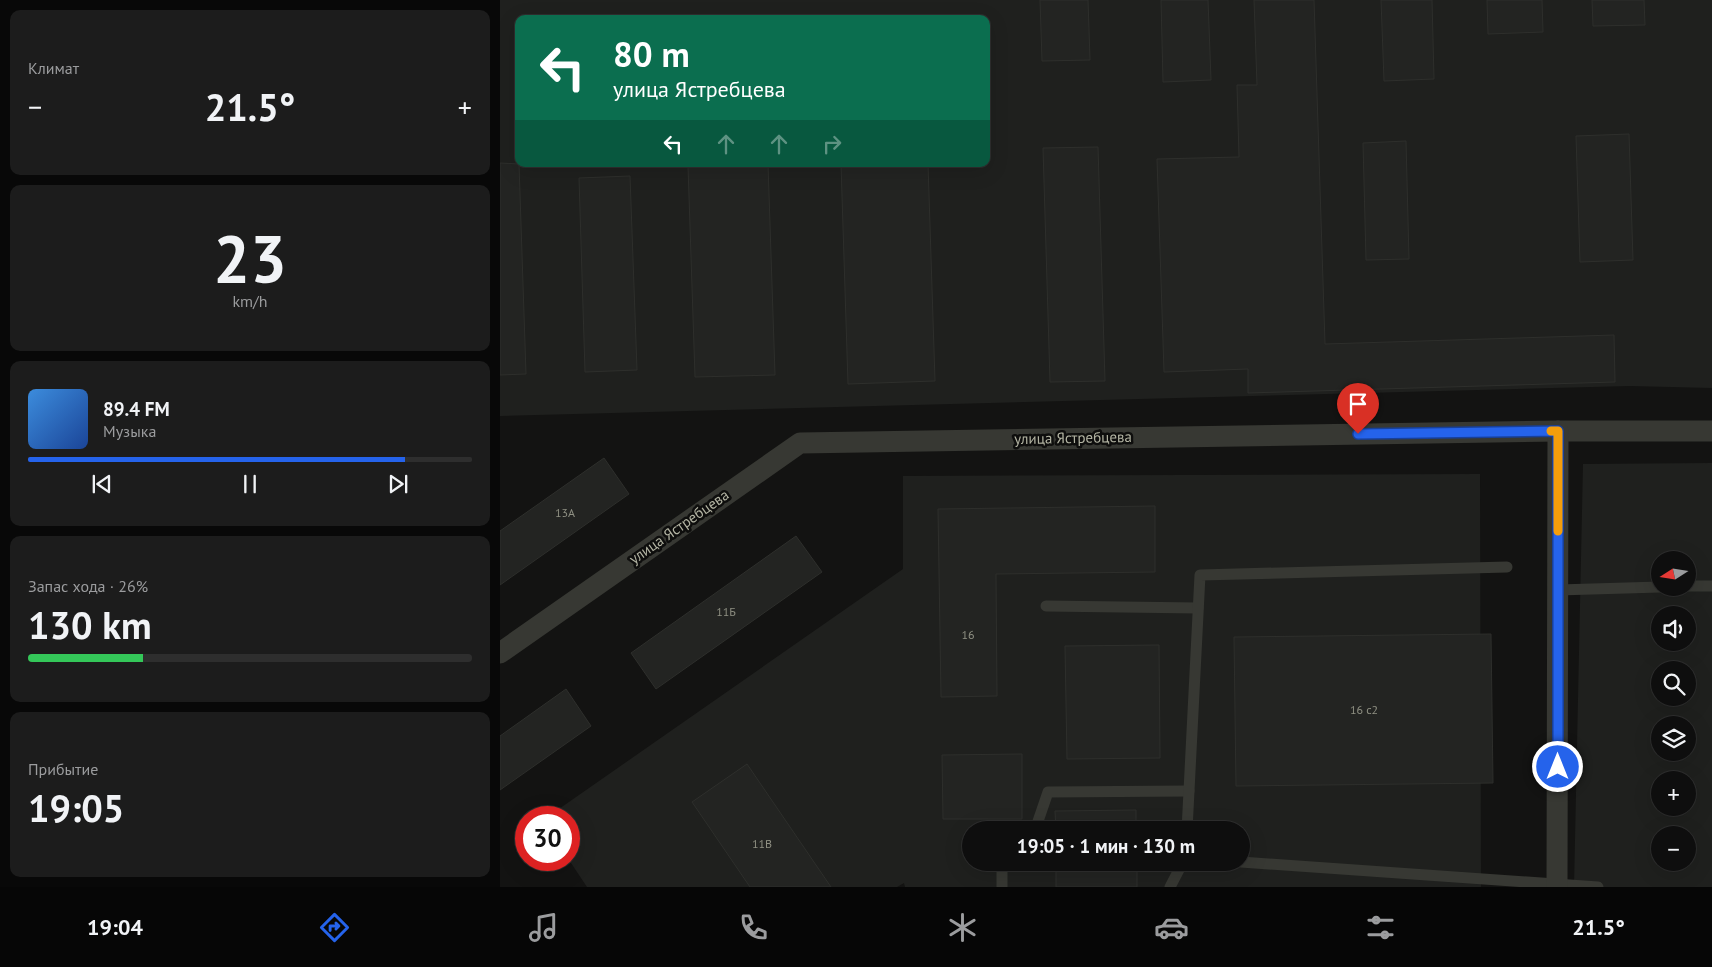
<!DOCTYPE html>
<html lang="ru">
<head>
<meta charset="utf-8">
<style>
  :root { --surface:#0e0e0e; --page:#1c1c1c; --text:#f1f3f6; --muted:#9b9c9e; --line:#2e2e2e; --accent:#2563eb }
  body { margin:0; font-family:"PT Sans",sans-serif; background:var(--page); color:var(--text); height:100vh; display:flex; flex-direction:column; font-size:19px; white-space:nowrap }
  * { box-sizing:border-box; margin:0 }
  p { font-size:16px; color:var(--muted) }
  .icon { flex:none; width:28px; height:28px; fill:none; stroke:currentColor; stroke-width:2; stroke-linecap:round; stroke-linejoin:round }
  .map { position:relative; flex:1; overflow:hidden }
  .sheet { display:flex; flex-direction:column; gap:10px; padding:10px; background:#080808; width:500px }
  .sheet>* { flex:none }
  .banner { position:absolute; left:15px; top:15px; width:475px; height:152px; border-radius:10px; box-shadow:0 5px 20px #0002,0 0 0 1px var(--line); background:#0b6e4f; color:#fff; overflow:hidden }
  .needle { width:32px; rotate:258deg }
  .fabs { position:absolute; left:1151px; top:551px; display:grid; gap:10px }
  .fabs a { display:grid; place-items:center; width:45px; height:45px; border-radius:50%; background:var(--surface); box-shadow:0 5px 20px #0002,0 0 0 1px var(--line); font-size:25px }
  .speed { position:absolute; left:15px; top:806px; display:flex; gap:10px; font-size:25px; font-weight:700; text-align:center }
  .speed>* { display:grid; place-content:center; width:65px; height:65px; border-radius:50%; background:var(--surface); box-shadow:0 5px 20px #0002,0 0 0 1px var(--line); line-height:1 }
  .speed .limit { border:8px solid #d22; background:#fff; color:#111 }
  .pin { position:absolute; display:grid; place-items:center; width:42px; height:42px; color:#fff; margin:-51px -21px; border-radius:50% 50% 50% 0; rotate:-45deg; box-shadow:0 0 5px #0007 }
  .pin .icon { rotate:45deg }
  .me { position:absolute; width:55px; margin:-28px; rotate:0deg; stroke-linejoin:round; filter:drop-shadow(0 0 4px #0008) }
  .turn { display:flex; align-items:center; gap:18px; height:105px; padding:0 15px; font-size:22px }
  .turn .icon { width:65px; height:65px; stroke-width:2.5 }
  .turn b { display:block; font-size:35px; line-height:42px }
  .lanes { display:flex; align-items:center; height:48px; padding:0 15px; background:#0003; justify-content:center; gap:25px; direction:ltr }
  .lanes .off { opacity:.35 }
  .big { font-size:38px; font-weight:600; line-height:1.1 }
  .sheet .widget { flex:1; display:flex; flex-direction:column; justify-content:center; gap:8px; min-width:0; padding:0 18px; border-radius:10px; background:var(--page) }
  .sheet .dial { align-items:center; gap:0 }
  .dial b { font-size:65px; line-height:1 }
  .song { display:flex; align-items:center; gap:15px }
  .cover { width:60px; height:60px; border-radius:8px; background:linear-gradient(135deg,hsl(210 70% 55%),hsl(220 70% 35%)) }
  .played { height:5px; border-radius:2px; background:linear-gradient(90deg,var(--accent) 85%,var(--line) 85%) }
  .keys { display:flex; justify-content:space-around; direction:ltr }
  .heat { display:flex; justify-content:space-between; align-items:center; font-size:28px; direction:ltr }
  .charge { height:8px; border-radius:4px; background:linear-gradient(90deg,#34c759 26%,var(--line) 0) }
  .trip { position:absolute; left:462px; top:821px; width:288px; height:50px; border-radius:25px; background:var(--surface); box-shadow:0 5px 20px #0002,0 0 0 1px var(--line); font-weight:600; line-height:50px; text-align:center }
  .menu { display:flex; height:80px; justify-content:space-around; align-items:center; background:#060606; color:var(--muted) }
  .menu .icon { width:35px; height:35px }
  .menu .active { color:var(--accent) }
  .menu b { font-size:22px; color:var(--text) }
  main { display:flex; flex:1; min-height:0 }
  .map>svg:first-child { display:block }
</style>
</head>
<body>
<main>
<section class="sheet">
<div class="widget"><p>Климат</p>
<div class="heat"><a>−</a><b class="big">21.5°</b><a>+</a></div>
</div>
<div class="widget dial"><b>23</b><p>km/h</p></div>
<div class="widget">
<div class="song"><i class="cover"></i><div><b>89.4 FM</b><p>Музыка</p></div></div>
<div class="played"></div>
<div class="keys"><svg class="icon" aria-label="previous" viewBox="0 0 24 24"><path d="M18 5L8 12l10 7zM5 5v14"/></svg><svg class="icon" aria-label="pause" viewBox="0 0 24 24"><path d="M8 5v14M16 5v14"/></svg><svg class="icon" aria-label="next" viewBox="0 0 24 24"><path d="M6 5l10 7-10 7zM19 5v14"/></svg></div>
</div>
<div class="widget"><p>Запас хода · 26%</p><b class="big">130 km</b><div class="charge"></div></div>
<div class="widget"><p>Прибытие</p><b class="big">19:05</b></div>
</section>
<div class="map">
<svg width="1212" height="887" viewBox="0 0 1212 887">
  <rect width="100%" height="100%" fill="#131312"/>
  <!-- built -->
  <g fill="#1f201e" fill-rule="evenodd">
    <path d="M0,0H1212V388L1130,386L0,416ZM19,19H486V164H19Z"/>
    <path d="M1212,463V887H1074L1083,464ZM1160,560H1188V588H1160ZM1160,615H1188V642H1160ZM1160,670H1188V698H1160ZM1160,725H1188V752H1160ZM1160,780H1188V808H1160ZM1160,835H1188V862H1160Z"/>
    <path d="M980,474L981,887H405L404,883L397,887H87L69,860V818H46L403,569V476ZM471,830H741V862H471Z"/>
  </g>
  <!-- building -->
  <g fill="#232422" stroke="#2e2f2c">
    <path d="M540,0H588L590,60L542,61Z"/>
    <path d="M661,0H708L711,80L663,82Z"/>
    <path d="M754,0H814L825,344L1114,335L1115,382L748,393V369L664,372L657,159L739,157L737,85H757Z"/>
    <path d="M881,0H932L934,79L884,81Z"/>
    <path d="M987,0H1042L1043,32L988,34Z"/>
    <path d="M1092,0H1144L1145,25L1093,26Z"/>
    <path d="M1129,134L1133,260L1080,262L1076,136Z"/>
    <path d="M906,141L909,259L866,260L863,143Z"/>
    <path d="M598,147L605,381L550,382L543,148Z"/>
    <path d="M0,163L19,164L26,374L0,375Z"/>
    <path d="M268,164L275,375L195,377L188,166Z"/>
    <path d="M341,164H428L435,381L348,384Z"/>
    <path d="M130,176L137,370L85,372L79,178Z"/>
    <path d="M104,458L129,494L0,585V531Z"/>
    <path d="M655,506V572L496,574L497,696L441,697L438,509Z"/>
    <path d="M296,536L322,572L156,689L131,653Z"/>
    <path d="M991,634L993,783L736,786L734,637Z"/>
    <path d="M659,645L660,758L567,759L565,646Z"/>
    <path d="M66,689L91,726L0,790V736Z"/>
    <path d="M522,754V819H443L442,755Z"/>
    <path d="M247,764L331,887H250L192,802Z"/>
    <path d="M636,810V830H556L555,811Z"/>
    <rect x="556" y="862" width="81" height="25"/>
  </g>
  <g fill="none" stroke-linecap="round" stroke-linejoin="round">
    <!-- service -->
    <g stroke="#373833" stroke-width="11">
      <path d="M1188,586H1212"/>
      <path d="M1058,590L1160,587"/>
      <path d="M546,606L698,608"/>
      <path d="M535,830L548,792L689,791"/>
      <path d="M687,830L700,575L1007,567"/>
      <path d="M741,862L1098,887"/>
      <path d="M502,887V862"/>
      <path d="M670,887L683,862"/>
    </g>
    <!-- minor -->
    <g stroke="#373833" stroke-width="21">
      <path d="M0,653L300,443L1058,431H1212"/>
      <path d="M1057,887L1058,431"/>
    </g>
  </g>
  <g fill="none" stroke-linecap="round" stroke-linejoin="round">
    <!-- route casing -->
    <g stroke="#184099" stroke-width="12">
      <path id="route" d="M858,434L1058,431V767"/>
    </g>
    <!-- route -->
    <use href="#route" stroke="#2563eb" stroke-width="9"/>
    <!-- slow -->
    <path stroke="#f59e0b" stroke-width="9" d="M1051,431H1058V531"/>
  </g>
  <g text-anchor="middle" stroke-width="5" stroke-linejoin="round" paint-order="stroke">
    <!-- number labels -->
    <g font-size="12" fill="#8f9083">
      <text x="65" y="517">13А</text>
      <text x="226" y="616">11Б</text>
      <text x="468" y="639">16</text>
      <text x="864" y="714">16 с2</text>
      <text x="262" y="848">11В</text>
    </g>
    <!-- street labels -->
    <g font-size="15" fill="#b3b4a3" stroke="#0e0e0d">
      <text transform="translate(573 438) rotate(-1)" y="5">улица Ястребцева</text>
      <text transform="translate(179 527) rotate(-35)" y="5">улица Ястребцева</text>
    </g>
  </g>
</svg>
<div class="fabs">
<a><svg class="needle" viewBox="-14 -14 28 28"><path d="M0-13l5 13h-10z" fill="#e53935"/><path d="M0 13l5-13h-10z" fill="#9b9c9e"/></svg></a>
<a><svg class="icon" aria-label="sound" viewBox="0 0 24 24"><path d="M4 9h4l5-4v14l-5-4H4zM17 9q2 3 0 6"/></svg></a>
<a><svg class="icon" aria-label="search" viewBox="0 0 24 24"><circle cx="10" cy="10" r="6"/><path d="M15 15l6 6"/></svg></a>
<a><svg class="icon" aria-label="layers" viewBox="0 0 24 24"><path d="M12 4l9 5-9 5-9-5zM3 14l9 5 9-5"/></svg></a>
<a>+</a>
<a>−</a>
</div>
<div class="speed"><div class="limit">30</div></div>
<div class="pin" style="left:858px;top:434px;background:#d93025"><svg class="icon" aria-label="arrive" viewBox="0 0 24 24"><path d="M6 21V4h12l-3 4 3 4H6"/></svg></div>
<svg class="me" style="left:1058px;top:767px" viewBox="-20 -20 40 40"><circle r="17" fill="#2563eb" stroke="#fff" stroke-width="3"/><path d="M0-11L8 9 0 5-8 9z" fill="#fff"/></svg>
<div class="trip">19:05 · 1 мин · 130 m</div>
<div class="banner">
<div class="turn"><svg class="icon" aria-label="left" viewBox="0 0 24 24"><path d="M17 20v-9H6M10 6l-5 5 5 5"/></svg><div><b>80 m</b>улица Ястребцева</div></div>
<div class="lanes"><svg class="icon" aria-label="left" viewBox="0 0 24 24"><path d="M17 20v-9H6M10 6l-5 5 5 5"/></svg><svg class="icon off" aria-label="ahead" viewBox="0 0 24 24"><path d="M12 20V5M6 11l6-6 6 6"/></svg><svg class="icon off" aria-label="ahead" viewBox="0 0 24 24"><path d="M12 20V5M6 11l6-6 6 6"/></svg><svg class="icon off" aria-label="right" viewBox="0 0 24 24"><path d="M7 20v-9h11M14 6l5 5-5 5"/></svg></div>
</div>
</div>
</main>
<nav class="menu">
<b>19:04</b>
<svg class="icon active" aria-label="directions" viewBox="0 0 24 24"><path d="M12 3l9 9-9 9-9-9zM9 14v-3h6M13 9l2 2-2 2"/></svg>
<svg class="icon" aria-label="music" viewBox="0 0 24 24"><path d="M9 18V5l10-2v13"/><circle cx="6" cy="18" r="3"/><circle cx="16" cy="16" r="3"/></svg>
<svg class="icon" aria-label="phone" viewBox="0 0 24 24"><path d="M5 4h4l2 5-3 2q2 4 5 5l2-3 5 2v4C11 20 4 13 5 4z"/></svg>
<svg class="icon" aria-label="climate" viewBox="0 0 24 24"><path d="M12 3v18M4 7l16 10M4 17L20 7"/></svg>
<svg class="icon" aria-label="car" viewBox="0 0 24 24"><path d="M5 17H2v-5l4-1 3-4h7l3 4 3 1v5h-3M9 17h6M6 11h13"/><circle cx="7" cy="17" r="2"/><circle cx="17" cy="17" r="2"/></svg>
<svg class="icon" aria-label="filters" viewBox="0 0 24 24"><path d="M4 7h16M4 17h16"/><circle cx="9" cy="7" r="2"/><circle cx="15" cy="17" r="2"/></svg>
<b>21.5°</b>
</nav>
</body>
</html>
